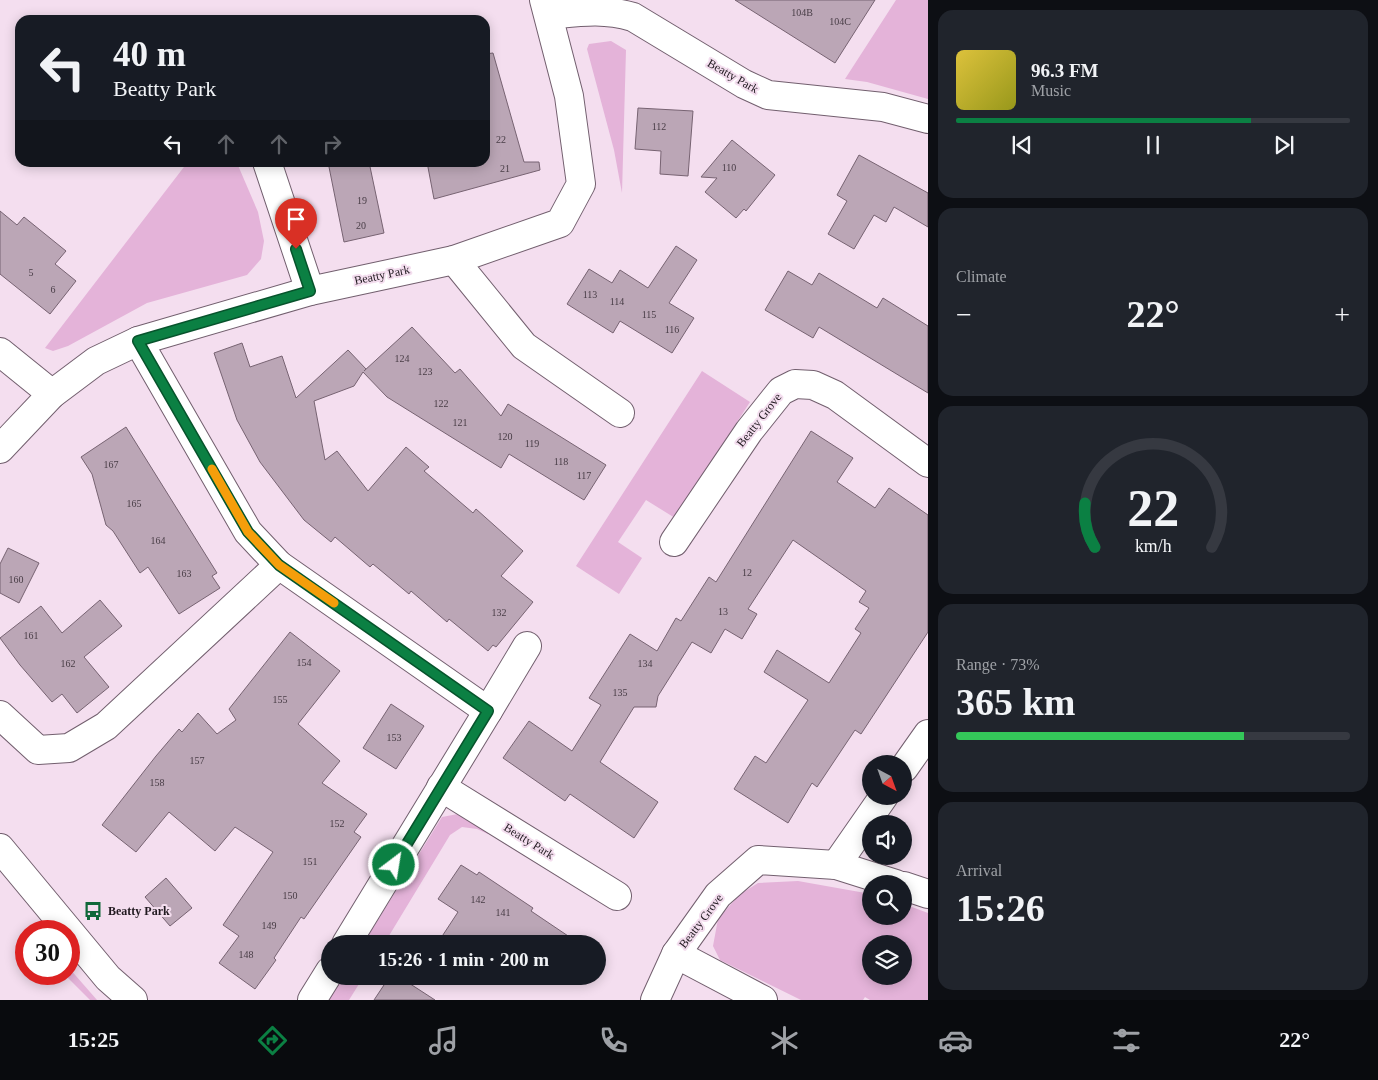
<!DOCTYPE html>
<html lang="en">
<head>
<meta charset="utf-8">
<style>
  :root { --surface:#171b24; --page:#20242c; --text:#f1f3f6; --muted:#9ea1a6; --line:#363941; --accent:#0b8043 }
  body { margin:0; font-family:"Times New Roman",serif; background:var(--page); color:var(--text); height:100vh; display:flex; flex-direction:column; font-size:19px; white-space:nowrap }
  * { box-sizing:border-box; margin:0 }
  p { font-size:16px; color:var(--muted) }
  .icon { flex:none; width:28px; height:28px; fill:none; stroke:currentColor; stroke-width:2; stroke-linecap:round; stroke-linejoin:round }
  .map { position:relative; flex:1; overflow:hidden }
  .sheet { display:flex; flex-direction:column; gap:10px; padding:10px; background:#0d0f14; width:450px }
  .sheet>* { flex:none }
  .top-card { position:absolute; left:15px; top:15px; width:475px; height:152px; border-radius:15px; box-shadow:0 2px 12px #0003; background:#171b24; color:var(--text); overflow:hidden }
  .needle { width:32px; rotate:139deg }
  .tools { position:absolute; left:862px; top:755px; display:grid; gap:10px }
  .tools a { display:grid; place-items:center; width:50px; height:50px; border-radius:50%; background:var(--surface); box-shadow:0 2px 12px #0003; font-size:25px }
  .speed { position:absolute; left:15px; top:920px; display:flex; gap:10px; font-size:25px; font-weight:700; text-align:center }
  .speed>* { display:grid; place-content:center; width:65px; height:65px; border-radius:50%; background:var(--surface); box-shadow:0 2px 12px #0003; line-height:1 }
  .speed .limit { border:8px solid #d22; background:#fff; color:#111 }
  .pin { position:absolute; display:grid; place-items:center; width:42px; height:42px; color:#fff; margin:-51px -21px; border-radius:50% 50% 50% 0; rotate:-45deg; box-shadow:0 0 5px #0007 }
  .pin .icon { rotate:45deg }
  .me { position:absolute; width:55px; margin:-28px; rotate:31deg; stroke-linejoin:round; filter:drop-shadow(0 0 4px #0008) }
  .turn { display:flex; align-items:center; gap:18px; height:105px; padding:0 15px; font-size:22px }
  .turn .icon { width:65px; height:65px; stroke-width:2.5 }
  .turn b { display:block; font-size:35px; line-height:42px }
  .lanes { display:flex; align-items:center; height:48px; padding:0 15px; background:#0003; justify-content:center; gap:25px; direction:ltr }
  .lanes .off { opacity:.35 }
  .big { font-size:38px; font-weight:700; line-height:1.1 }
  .sheet .widget { flex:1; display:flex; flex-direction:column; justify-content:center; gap:8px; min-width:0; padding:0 18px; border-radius:15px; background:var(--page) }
  .sheet .dial { align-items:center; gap:0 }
  .dial svg { height:130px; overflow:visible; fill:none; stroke:var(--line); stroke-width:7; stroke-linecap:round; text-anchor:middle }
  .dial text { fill:var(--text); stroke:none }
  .song { display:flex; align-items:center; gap:15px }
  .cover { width:60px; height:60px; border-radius:8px; background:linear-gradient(135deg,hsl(50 70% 55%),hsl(60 70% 35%)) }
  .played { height:5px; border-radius:2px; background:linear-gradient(90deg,var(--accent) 75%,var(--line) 75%) }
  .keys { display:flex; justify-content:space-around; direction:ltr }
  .heat { display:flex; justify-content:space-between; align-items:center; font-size:28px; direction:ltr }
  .charge { height:8px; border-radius:4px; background:linear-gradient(90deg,#34c759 73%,var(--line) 0) }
  .trip { position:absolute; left:321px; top:935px; width:285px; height:50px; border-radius:25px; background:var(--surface); box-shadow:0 2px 12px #0003; font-weight:700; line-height:50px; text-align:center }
  .dock { display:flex; height:80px; justify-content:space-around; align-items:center; background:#090b0e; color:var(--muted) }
  .dock .icon { width:35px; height:35px }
  .dock .selected { color:var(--accent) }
  .dock b { font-size:22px; color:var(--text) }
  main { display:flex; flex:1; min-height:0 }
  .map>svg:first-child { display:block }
</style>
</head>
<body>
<main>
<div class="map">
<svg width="928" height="1000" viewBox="0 0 928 1000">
  <rect width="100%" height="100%" fill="#f4deef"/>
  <!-- green -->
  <g fill="#e4b3d9" fill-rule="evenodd">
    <path d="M896,0H928V99L867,82L845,79Z"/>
    <path d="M611,41L626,50L622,193L614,150L587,49L589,44Z"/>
    <path d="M187,163H237L258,212L264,241L261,259L247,275L147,303L68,346L53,351L45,348Z"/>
    <path d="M702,371L750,402L675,518L646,500L618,542L642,558L619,594L576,566Z"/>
    <path d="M463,813L491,830L488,834L477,829L462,827L450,835L384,944H363L442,817Z"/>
    <path d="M798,881L871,894V916H904V904L928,913V1000H870L865,997L863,1000H801L720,960L713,946L718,919L739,895L758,883ZM871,944H904V976H871Z"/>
    <path d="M69,968L97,1000H90L64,974H69Z"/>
    <path d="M343,976H364L349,1000H329Z"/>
  </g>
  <!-- building -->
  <g fill="#bba6b6" stroke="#776372">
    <path d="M735,0H875L835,63Z"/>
    <path d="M493,53L524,162H539L540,170L434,199L427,162H485V54Z"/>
    <path d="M638,108L693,111L688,176L660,174L661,151L635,149Z"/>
    <path d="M732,140L775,175L746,211L744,209L736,218L705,192L717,178L701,177Z"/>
    <path d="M859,155L928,193V227L894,207L886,222L874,215L854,249L828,234L847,201L837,195Z"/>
    <path d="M328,162H369L384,233L344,242Z"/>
    <path d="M0,211L17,225L24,217L66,251L55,264L76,281L50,314L0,274Z"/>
    <path d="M676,246L697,260L669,303L694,318L672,353L620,321L613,333L567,304L589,269L612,283L620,270L648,288Z"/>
    <path d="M788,271L812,285L819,273L877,308L883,298L928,326V393L819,327L813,338L765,310Z"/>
    <path d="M412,327L455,373L460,369L501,416L508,404L606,465L584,500L509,454L501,468L387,397L363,372L354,386L314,401L325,460L337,451L368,491L406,447L429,467L424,471L473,513L476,509L523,551L501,576L533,602L496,647L493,645L488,651L449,619L447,622L411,591L409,594L373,564L370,567L335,537L331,542L304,520L260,462L237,420L214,353L242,343L250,367L282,356L296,398L348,350L366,369L364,371Z"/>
    <path d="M126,427L217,573L212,576L220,588L179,614L148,567L140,573L113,531L106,525L92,474L81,457Z"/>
    <path d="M811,431L853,458L837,482L875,508L889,488L928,515V632L861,734L855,730L817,787L812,783L788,823L734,789L755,756L766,763L808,700L764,672L777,650L829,683L861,633L855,629L869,608L859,602L866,591L793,540L748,609L757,614L742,639L725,629L711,653L692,642L658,696L656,707H634L600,762L658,802L634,838L570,794L565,801L503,758L529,721L572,751L601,705L589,698L630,634L657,651L676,618L681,621L709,577L716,582Z"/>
    <path d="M8,548L39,563L19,603L0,593V564Z"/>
    <path d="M100,600L122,626L84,657L109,687L77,713L62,694L52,702L20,665L0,638L41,606L62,633Z"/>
    <path d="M290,632L340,671L298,724L340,761L322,783L367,814L354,832L361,837L304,919L301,917L274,958L276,960L255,989L219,963L239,936L223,925L273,852L235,827L215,851L169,812L136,852L102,825L156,756L179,729L182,732L198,713L217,734L236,720L229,709Z"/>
    <path d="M391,704L424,726L396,769L363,748Z"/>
    <path d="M461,865L477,875L479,872L533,908L531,911L580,944H437L458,912L438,899Z"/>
    <path d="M166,878L192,908L170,926L145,897Z"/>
    <path d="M390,976H398L435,1000H374Z"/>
  </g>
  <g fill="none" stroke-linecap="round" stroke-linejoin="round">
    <!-- minor casing -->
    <g stroke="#725f6e" stroke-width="30">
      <g id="minor">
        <path d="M549,15C580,12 602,8 633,17L744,84L768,95L883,107L928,119"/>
        <path d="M267,162L310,291"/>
        <path d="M454,260L524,346L620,413"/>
        <path d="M138,341L248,532L279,565L488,711L346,944"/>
        <path d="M0,352L52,394"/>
        <path d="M0,449L52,394L96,361L138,341L310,291L454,260L560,223L581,184L569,96L544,0"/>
        <path d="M674,542L749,431L781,391L795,384L813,385L835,395L928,463"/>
        <path d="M488,711L527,646"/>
        <path d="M0,715L38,750L69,748L106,726L279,565"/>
        <path d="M904,768L928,734"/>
        <path d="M441,787L617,896"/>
        <path d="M836,865L884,796"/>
        <path d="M904,886L928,894"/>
        <path d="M676,954L763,1000"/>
        <path d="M312,1000L330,971"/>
        <path d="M655,1000L676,954L718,895L758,860L836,865L896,884"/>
      </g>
    </g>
    <!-- major casing -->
    <g stroke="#725f6e" stroke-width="30">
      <path id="major" d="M0,848L108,978L133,1000"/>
    </g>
    <!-- minor -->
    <use href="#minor" stroke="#fff" stroke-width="28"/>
    <!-- major -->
    <use href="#major" stroke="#fff" stroke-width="28"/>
  </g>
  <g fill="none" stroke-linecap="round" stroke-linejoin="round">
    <!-- route casing -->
    <g stroke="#07532c" stroke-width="12">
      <path id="route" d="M296,249L310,291L138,341L248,532L279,565L488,711L394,865"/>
    </g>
    <!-- route -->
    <use href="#route" stroke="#0b8043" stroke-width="9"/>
    <!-- slow -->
    <path stroke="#f59e0b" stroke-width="9" d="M212,469L248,532L279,565L334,603"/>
  </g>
  <!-- icons -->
  <defs>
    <g id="bus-bare" transform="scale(1.5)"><path d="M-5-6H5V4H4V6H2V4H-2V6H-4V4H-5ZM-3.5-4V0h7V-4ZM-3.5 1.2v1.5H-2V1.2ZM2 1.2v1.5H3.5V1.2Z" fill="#10683a" stroke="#f4deef" stroke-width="2.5" paint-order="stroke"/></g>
  </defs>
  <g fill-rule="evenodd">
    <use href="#bus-bare" x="93" y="911"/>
  </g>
  <g text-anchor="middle" stroke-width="4" stroke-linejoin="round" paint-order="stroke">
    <!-- number labels -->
    <g font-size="10" fill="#483d46">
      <text x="802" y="16">104B</text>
      <text x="840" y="25">104C</text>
      <text x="659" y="130">112</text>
      <text x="501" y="143">22</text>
      <text x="729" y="171">110</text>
      <text x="505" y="172">21</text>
      <text x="362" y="204">19</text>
      <text x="361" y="229">20</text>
      <text x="31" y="276">5</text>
      <text x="53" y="293">6</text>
      <text x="590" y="298">113</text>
      <text x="617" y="305">114</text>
      <text x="649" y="318">115</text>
      <text x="672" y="333">116</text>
      <text x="402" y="362">124</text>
      <text x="425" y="375">123</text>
      <text x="441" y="407">122</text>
      <text x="460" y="426">121</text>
      <text x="505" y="440">120</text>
      <text x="532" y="447">119</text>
      <text x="561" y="465">118</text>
      <text x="111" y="468">167</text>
      <text x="584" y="479">117</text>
      <text x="134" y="507">165</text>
      <text x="158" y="544">164</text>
      <text x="747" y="576">12</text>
      <text x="184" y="577">163</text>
      <text x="16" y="583">160</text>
      <text x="723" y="615">13</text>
      <text x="499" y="616">132</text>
      <text x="31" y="639">161</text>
      <text x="304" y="666">154</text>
      <text x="68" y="667">162</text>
      <text x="645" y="667">134</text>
      <text x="620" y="696">135</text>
      <text x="280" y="703">155</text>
      <text x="394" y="741">153</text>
      <text x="197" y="764">157</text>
      <text x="157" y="786">158</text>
      <text x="337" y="827">152</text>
      <text x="310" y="865">151</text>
      <text x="290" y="899">150</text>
      <text x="478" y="903">142</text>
      <text x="503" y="916">141</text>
      <text x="269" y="929">149</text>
      <text x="246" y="958">148</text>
    </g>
    <!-- street labels -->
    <g font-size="12" fill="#211a20" stroke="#f4deef">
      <text transform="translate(733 76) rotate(30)" y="4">Beatty Park</text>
      <text transform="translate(382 275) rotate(-12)" y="4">Beatty Park</text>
      <text transform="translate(759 420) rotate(-52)" y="4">Beatty Grove</text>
      <text transform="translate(529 841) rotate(32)" y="4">Beatty Park</text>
      <text transform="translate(701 921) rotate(-53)" y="4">Beatty Grove</text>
    </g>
    <!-- poi labels -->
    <g font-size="12" font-weight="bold" fill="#211a20" stroke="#f4deef" text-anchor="start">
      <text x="108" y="915">Beatty Park</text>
    </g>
  </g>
</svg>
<div class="tools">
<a><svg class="needle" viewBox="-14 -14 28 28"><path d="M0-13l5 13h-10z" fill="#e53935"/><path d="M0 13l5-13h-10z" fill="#9ea1a6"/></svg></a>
<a><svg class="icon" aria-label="sound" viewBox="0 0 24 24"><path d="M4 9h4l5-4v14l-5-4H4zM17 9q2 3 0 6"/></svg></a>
<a><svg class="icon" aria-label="search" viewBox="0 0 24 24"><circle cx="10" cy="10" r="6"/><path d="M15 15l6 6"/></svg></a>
<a><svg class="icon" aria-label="layers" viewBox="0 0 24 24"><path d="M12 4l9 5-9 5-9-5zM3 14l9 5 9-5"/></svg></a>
</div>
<div class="speed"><div class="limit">30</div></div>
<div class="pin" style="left:296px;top:249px;background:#d93025"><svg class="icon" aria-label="arrive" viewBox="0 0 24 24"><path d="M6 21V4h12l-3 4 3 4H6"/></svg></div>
<svg class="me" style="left:394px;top:865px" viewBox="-20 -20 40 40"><circle r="17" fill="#0b8043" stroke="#fff" stroke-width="3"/><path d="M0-11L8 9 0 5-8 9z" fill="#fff"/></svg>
<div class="trip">15:26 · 1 min · 200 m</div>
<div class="top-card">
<div class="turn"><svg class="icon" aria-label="left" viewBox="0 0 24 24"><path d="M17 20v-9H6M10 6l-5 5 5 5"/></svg><div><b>40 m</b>Beatty Park</div></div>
<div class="lanes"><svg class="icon" aria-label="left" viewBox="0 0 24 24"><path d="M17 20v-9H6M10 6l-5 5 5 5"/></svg><svg class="icon off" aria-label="ahead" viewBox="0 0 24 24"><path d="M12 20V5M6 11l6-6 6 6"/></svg><svg class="icon off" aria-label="ahead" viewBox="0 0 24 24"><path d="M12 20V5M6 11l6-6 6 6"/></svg><svg class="icon off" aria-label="right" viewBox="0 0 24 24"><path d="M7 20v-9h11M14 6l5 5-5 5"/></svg></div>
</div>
</div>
<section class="sheet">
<div class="widget">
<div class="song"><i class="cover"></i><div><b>96.3 FM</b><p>Music</p></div></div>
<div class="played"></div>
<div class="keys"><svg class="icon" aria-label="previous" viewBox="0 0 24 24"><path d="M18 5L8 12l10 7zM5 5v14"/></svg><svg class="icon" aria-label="pause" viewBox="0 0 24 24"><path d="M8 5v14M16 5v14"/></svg><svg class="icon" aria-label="next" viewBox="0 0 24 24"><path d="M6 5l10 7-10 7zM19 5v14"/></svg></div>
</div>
<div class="widget"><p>Climate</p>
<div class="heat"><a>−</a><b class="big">22°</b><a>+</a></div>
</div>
<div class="widget dial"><svg viewBox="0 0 100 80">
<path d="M14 69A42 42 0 1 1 86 69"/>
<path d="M14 69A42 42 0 0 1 8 42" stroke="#0b8043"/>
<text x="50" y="56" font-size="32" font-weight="700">22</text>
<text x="50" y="72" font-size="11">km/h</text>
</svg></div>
<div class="widget"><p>Range · 73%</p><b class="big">365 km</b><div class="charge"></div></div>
<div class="widget"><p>Arrival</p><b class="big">15:26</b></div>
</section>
</main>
<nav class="dock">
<b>15:25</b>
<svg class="icon selected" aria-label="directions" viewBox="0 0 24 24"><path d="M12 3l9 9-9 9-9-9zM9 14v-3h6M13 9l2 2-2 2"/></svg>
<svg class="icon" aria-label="music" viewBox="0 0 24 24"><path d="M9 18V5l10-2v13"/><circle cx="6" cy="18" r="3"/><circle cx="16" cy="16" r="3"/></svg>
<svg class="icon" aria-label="phone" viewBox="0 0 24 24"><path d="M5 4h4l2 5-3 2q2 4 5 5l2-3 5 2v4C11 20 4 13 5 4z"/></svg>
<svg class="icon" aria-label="climate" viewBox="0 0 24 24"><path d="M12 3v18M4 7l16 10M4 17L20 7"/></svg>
<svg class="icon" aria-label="car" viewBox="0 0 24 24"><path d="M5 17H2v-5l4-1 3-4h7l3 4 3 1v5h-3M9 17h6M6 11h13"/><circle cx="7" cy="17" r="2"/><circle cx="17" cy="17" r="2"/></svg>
<svg class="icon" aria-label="filters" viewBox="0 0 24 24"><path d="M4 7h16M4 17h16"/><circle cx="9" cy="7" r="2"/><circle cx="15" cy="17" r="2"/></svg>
<b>22°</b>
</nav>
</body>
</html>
